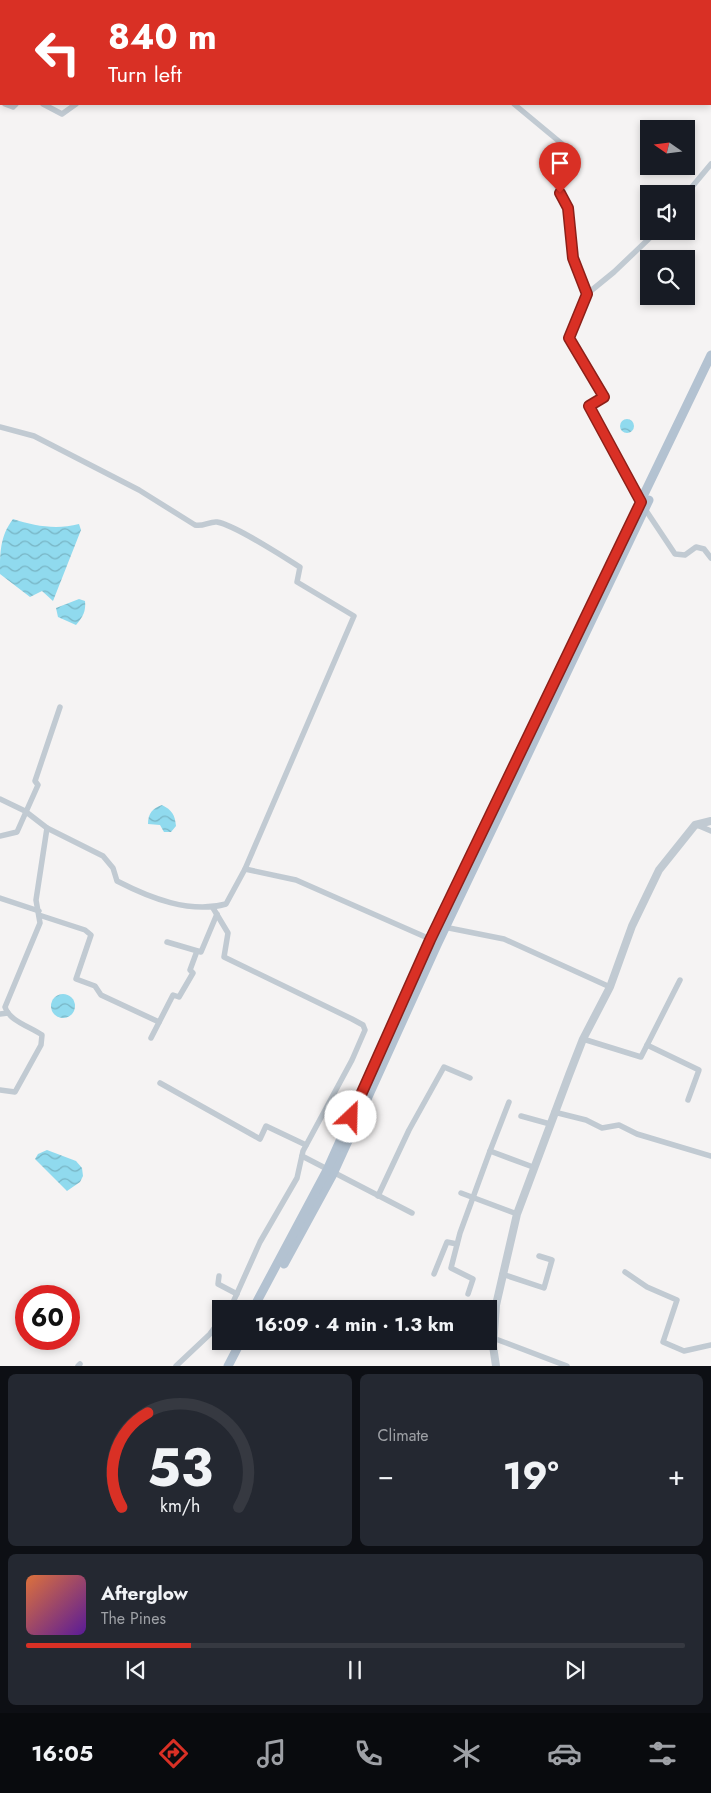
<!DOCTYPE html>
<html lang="en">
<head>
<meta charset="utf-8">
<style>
  :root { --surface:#171b24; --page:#242831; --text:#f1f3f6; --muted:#9ea1a6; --line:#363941; --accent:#d93025 }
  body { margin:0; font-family:Jost,sans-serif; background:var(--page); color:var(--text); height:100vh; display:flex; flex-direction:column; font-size:19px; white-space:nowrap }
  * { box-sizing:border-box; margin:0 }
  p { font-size:16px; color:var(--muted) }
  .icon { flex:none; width:28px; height:28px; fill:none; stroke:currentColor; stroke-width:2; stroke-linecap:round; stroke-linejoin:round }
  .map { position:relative; height:1366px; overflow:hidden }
  .sheet { display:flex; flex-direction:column; gap:8px; padding:8px; background:#0d0f14; flex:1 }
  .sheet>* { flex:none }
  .hud { position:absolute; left:0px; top:0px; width:711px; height:105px; box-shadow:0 2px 8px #0003; background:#d93025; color:#fff; overflow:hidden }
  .needle { width:32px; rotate:284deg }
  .fabs { position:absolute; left:640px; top:120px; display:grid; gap:10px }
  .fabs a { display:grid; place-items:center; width:55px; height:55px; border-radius:0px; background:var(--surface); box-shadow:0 2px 8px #0003; font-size:25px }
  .speed { position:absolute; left:15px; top:1285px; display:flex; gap:10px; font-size:25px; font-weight:700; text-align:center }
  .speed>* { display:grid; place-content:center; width:65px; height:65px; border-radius:50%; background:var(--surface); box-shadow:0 2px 8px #0003; line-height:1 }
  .speed .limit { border:8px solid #d22; background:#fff; color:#111 }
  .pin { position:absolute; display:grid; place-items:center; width:42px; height:42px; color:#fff; margin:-51px -21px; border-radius:50% 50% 50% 0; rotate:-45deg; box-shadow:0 0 5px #0007 }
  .pin .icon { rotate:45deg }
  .me { position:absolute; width:55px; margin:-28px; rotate:24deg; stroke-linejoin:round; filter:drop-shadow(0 0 4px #0008) }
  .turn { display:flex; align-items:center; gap:18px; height:105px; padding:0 25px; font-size:22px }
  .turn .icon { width:65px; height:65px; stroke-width:2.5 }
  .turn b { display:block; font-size:35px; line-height:42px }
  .big { font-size:38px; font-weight:700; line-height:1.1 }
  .sheet .widget { flex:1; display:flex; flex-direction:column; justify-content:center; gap:8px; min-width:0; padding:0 18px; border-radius:8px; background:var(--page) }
  .sheet .dial { align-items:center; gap:0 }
  .dial svg { height:130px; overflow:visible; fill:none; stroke:var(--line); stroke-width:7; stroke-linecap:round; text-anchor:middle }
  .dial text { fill:var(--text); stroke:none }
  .song { display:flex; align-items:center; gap:15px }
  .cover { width:60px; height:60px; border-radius:8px; background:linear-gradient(135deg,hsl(20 70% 55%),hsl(270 70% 35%)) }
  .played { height:5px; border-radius:2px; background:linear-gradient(90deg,var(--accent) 25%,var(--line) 25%) }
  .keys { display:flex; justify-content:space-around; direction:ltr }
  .heat { display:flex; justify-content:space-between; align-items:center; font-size:28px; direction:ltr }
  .sheet .tiles { flex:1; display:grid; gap:8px; grid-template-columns:1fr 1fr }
  .widget:last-child { grid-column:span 2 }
  .trip { position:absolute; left:212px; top:1300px; width:285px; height:50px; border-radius:0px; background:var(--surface); box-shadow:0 2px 8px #0003; font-weight:700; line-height:50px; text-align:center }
  .tabs { display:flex; height:80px; justify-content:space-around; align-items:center; background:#090b0e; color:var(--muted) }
  .tabs .icon { width:35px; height:35px }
  .tabs .current { color:var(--accent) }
  .tabs b { font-size:22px; color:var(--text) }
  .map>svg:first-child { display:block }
</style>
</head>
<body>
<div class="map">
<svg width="711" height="1366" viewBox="0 0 711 1366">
  <defs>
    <pattern id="water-waves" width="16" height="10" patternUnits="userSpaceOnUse" patternTransform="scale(1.25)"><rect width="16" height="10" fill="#90daee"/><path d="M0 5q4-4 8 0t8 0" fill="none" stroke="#78b4c4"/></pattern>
  </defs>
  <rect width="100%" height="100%" fill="#f5f3f3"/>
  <!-- water -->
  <g fill="url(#water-waves)">
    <circle cx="627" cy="426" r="7"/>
    <path d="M13,519C35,526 56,530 79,524L81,530L53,601L42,591L30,597L0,574C0,553 0,536 13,519Z"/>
    <path d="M79,599L85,601C86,611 83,617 76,625L58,617L56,608Z"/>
    <path d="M162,805C172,810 175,815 176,826L171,832H164L160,825L148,824C148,813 153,808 162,805Z"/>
    <circle cx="63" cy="1006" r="12"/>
    <path d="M47,1150L76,1161L82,1168L83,1176L80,1182L67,1191L35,1159L38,1154Z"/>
  </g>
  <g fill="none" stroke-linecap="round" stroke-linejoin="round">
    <!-- minor -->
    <g stroke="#c1cad2" stroke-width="5.5">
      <path d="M78,0L80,1"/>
      <path d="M361,0L364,1"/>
      <path d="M517,1V0"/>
      <path d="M0,101H1"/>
      <path d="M5,104L13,107L16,104"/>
      <path d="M43,104L62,114L76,104"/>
      <path d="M514,104L561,143L572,157V164L554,181L569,208L573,258L587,294L569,338L604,397L589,406L645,509L675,554L685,555L696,547L704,549L711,558"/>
      <path d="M686,194L711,164"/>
      <path d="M587,294L614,272L657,231"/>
      <path d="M0,427L34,436L139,490L195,525C203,527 210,521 217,522C235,525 282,556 300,567L297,582L354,616L245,869L226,904C190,914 150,898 117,881L113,868L103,856L47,828L25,811L0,799"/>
      <path d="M697,825L711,831"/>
      <path d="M0,836L17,832L38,785L35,781L60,707"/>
      <path d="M245,869L296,880L430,939"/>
      <path d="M0,898L39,911"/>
      <path d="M213,908L228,933L224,957L352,1019L363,1025L365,1030L352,1060L303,1151L297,1178L260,1242L230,1309"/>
      <path d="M39,915L85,930L91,935L76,979L95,986L101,995L159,1022"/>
      <path d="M444,927L504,939L610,987"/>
      <path d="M167,942L201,952L217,914"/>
      <path d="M0,1014L8,1013"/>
      <path d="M151,1038L173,995L179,997L193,973L190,970L197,951"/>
      <path d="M583,1039L641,1057L680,980"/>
      <path d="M647,1045L699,1070L688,1100"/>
      <path d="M160,1083L260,1139L266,1126L306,1145"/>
      <path d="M0,1090L15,1092L41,1045L42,1035C31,1027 9,1021 5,1007L40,923L36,900L47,828"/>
      <path d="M509,1102L490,1151L533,1167"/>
      <path d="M554,1112L586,1120L602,1128L619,1125L637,1134L711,1156"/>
      <path d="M521,1116L550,1124"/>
      <path d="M302,1156L412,1213"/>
      <path d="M461,1193L517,1214"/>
      <path d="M378,1196L409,1130L444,1067L470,1078"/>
      <path d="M625,1272L647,1287L677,1300L663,1342L684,1351L711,1345"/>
      <path d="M434,1274L447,1242L457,1244"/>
      <path d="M502,1274L544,1288L552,1260L539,1256"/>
      <path d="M219,1276L218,1284L237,1294"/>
      <path d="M468,1294L473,1279L451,1268L460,1233L490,1151"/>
      <path d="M493,1338L567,1366"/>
      <path d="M78,1366L80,1364"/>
      <path d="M176,1366L210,1334L221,1319"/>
    </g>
    <!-- tertiary -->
    <path stroke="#c1cad2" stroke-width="8" d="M496,1366L493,1346L496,1305L517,1214L569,1075L583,1039L610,987L632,926L659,870L695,825L711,821"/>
    <!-- primary -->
    <g stroke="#b3c2d1" stroke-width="9">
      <path d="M284,1264L333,1174L437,945L649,500"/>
      <path d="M253,1309L327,1170L430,939L711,355"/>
      <path d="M228,1366L241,1341"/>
    </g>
  </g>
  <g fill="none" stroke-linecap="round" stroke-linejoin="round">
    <!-- route casing -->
    <g stroke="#8d1f18" stroke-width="12">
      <path id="route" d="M351,1117L430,940L641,502L589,406L604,397L569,338L587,294L573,258L568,208L560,193"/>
    </g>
    <!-- route -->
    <use href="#route" stroke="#d93025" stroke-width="9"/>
  </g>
</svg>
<div class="fabs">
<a><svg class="needle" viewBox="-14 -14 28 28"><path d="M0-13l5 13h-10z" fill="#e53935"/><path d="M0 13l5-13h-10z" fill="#9ea1a6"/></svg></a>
<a><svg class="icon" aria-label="sound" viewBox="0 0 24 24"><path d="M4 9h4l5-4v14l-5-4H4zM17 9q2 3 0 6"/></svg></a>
<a><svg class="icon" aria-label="search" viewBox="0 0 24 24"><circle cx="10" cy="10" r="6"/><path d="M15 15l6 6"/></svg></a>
</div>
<div class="speed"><div class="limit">60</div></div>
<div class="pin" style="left:560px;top:193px;background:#d93025"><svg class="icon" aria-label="arrive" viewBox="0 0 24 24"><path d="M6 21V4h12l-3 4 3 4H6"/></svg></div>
<svg class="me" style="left:351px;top:1117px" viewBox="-20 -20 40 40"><circle r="19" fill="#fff"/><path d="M0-13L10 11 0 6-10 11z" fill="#d93025"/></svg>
<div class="trip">16:09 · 4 min · 1.3 km</div>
<div class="hud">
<div class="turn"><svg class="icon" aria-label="left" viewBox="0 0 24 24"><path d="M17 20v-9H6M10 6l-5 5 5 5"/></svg><div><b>840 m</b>Turn left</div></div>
</div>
</div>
<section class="sheet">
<div class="tiles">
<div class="widget dial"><svg viewBox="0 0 100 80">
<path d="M14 69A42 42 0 1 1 86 69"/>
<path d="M14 69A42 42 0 0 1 30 11" stroke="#d93025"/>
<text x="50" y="56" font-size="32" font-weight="700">53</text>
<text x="50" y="72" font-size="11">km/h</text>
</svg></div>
<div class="widget"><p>Climate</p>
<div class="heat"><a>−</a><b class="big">19°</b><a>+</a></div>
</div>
<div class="widget">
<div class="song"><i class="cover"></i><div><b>Afterglow</b><p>The Pines</p></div></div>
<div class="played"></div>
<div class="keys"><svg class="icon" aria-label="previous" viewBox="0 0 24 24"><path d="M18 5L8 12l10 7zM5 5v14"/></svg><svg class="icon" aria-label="pause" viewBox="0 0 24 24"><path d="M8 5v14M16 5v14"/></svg><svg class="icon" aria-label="next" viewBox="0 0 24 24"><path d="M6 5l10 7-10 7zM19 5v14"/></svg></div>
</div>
</div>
</section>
<nav class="tabs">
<b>16:05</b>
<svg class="icon current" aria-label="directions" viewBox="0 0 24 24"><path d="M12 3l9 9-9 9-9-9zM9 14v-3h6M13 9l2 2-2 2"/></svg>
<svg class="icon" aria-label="music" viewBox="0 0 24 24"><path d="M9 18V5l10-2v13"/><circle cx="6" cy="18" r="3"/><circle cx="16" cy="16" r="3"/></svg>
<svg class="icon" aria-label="phone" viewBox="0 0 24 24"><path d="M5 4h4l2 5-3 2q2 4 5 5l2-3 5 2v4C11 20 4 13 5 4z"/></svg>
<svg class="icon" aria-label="climate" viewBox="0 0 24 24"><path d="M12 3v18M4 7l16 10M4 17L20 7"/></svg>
<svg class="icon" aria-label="car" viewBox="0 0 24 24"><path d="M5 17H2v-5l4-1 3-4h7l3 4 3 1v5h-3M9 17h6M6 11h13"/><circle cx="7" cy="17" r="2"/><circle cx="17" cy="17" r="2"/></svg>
<svg class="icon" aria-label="filters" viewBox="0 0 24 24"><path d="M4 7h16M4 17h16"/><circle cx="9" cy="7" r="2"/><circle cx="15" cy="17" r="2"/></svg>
</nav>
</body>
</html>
